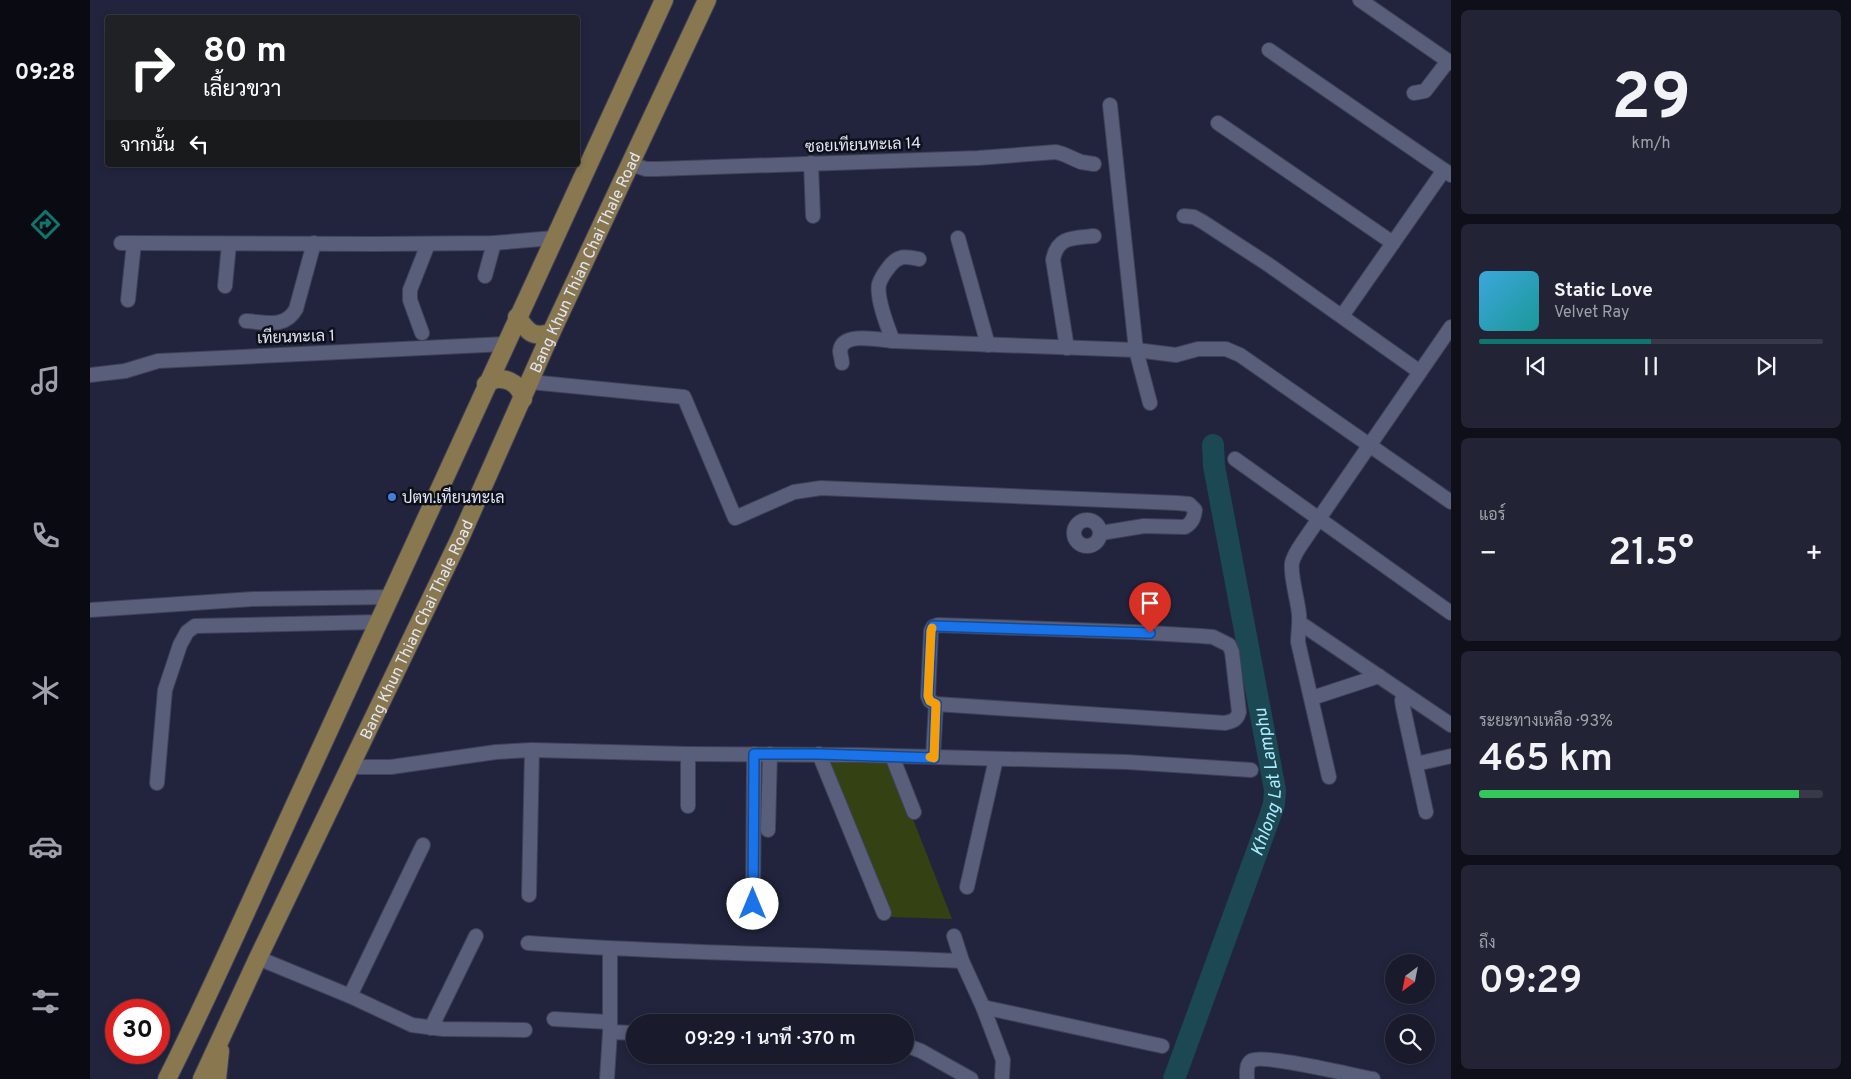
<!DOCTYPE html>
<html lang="th">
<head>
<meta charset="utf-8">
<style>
  :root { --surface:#191b2d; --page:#222435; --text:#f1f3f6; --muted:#9fa1aa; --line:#373949; --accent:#0f766e }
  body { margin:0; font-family:Overpass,Sarabun,sans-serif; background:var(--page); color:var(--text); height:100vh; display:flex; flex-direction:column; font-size:19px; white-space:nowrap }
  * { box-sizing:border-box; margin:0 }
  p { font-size:16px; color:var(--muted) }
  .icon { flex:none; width:28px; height:28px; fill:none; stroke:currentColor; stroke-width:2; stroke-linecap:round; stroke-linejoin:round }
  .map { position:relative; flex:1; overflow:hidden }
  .sheet { display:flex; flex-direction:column; gap:10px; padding:10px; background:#0e0f19; width:400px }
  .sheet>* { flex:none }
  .guide { position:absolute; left:15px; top:15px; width:475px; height:152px; border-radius:5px; box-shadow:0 2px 8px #0003,0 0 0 1px var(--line); background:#202124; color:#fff; overflow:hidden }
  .needle { width:32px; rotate:212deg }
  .controls { position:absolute; left:1295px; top:954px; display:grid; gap:10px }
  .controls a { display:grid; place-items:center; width:50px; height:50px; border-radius:50%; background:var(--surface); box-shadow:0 2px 8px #0003,0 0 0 1px var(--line); font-size:25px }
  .speed { position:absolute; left:15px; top:999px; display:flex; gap:10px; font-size:25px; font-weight:700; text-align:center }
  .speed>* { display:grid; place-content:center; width:65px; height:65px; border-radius:50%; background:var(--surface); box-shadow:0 2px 8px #0003,0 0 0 1px var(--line); line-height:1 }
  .speed .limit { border:8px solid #d22; background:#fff; color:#111 }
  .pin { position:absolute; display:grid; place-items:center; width:42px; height:42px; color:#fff; margin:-51px -21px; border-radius:50% 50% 50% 0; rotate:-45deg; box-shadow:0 0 5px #0007 }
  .pin .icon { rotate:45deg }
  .me { position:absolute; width:55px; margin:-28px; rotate:0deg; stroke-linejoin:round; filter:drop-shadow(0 0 4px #0008) }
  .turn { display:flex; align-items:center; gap:18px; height:105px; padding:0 15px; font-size:22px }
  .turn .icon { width:65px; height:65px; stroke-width:2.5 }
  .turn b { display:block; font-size:35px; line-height:42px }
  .then { display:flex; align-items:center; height:48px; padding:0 15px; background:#0003; gap:10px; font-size:19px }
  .big { font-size:38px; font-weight:600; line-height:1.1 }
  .sheet .card { flex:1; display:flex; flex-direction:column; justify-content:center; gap:8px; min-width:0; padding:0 18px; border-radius:8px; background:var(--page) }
  .sheet .dial { align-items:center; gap:0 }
  .dial b { font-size:65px; line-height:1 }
  .song { display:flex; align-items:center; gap:15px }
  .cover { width:60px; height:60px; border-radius:8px; background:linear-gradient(135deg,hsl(200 70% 55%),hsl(180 70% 35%)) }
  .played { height:5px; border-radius:2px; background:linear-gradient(90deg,var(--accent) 50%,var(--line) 50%) }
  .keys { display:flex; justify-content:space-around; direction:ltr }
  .heat { display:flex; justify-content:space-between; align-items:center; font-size:28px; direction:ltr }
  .charge { height:8px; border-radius:4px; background:linear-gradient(90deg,#34c759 93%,var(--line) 0) }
  .trip { position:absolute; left:536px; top:1014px; width:288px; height:50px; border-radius:25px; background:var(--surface); box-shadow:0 2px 8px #0003,0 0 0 1px var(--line); font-weight:600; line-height:50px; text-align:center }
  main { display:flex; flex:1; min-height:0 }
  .tab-bar { display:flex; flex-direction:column; width:90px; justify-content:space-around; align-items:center; background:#0a0b12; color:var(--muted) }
  .tab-bar .icon { width:35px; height:35px }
  .tab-bar .active { color:var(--accent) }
  .tab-bar b { font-size:22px; color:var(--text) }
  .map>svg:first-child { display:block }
</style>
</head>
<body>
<main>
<nav class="tab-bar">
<b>09:28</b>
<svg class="icon active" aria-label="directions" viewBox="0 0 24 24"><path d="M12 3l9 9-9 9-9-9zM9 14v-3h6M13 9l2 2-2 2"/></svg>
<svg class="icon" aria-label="music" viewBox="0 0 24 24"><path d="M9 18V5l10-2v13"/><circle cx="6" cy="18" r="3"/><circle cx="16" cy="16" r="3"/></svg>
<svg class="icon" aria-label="phone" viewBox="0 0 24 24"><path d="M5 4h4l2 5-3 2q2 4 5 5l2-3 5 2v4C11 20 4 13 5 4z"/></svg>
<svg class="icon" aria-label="climate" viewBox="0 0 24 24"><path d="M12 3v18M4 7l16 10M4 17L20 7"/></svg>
<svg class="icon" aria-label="car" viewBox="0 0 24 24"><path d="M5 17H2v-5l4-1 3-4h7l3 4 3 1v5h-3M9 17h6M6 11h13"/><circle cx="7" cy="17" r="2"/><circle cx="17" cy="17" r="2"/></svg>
<svg class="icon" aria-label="filters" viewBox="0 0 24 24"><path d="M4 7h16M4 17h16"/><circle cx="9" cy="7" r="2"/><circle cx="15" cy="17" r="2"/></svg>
</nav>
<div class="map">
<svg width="1361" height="1079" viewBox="0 0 1361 1079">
  <rect width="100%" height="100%" fill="#21243c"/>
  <!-- green -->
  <path fill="#344213" d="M738,759L800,760L862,919L801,917Z"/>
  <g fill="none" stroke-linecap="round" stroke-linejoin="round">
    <!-- river -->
    <path stroke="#1b4853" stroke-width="22" id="s1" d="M1084,1079L1179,819L1184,804L1185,790L1124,466L1123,445"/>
    <!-- minor casing -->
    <g stroke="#3f4156" stroke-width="16">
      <g id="minor">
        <path d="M1270,0L1361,63"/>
        <path d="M1179,50L1361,175"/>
        <path d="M1324,93L1335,91L1358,61"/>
        <path d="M1020,105L1046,350L1060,403"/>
        <path d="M1128,123L1303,243"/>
        <path d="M721,163L723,216"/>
        <path d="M540,164L556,169H567L888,158L966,152L973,154L991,162L1004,164"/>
        <path d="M1094,216L1104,217L1113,222L1179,265L1330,372"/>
        <path d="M868,238L898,345"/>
        <path d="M31,243L286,244L404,243L464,238"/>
        <path d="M829,259C815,256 808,255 799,267C795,272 791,278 789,284C786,298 798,328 803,341L1046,350L1086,355L1108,349H1136L1150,355L1361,502"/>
        <path d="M395,276L404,243"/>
        <path d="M135,286L139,244"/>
        <path d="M38,300L44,243"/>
        <path d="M1252,316L1354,170"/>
        <path d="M156,321C175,322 195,329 206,309L224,243"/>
        <path d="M332,333L320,300V290L338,244"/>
        <path d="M977,348L963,260C967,236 984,238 1004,236"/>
        <path d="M752,363C752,359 750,354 750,351C752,331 790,340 803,341"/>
        <path d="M0,375L35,371L68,361L415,344"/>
        <path d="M440,382L594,397L645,518L704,492L731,488L1087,503L1099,504L1105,510C1104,518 1102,523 1095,527L1054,526L1011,533"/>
        <path d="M1145,459L1361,613"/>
        <circle cx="997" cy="533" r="13"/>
        <path d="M0,610L163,599L301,597"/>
        <path d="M1210,623L1361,725"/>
        <path d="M1315,694L1312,700L1313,707L1336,812"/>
        <path d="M1222,698L1289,676"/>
        <path d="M598,754V806"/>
        <path d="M729,754L794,913"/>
        <path d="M802,756L824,812"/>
        <path d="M843,757L846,704L840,701L838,696L841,631L843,627L848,625L1043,632L1111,636L1123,637L1139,645L1142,652L1149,712C1147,720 1143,721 1135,723L846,704"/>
        <path d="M1326,764L1361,756"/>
        <path d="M260,767H301L406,752L442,750L598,754L769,755L1037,762L1161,770"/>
        <path d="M1239,777L1208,642C1208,633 1210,624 1209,614C1208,601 1200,575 1202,563C1204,553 1212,544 1217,536L1361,327"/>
        <path d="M67,783L75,690L90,645L97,632L105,626L289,622"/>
        <path d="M678,830L680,754"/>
        <path d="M877,887L906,759"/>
        <path d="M439,895L442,750"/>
        <path d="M663,904L664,754"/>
        <path d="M864,936L872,961L893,1007L913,1060L912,1077"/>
        <path d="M438,943C583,954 728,954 872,961"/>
        <path d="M168,958L260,996L322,1025L353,1029L435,1030"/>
        <path d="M260,996L333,845"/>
        <path d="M893,1007L1072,1046"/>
        <path d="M464,1019L519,1022"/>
        <path d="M341,1028L386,936"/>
        <path d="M520,1032L545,1033"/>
        <path d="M815,1045L831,1051L881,1079"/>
        <path d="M517,1079L520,1032V950"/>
        <path d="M1157,1079C1157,1074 1156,1064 1161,1061C1172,1053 1265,1076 1283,1079"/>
      </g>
    </g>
    <!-- major casing -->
    <g stroke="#3f4156" stroke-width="20">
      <g id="major">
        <path d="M427,317C438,332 442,338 461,333"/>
        <path d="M396,384C399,383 404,379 407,379C421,378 431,387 433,399"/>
        <path d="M77,1079C127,980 171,877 218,776C337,518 453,258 574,0"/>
        <path id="s2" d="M112,1079L168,958L371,536L461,333L617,0"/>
        <path d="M127,1079L130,1051"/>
      </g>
    </g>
    <!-- minor -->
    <use href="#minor" stroke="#595e7a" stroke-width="14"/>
    <!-- major -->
    <use href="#major" stroke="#89784f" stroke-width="18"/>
  </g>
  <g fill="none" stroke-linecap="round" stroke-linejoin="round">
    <!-- route casing -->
    <g stroke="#114b97" stroke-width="12">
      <path id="route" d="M663,904L664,754H729L844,758L846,704L840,701L838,696L841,631L843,626L1060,633"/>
    </g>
    <!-- route -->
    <use href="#route" stroke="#1a73e8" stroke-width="9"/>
    <!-- slow -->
    <path stroke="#f59e0b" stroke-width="9" d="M840,757L844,758L846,704L840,701L838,696L841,631L842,628"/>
  </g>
  <!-- markers -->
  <circle fill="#3f7fe0" stroke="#0d0f19" stroke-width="2" cx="302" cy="497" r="5"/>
  <g text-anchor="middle" stroke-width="5" stroke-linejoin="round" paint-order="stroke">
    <!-- street labels -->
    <g font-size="16" fill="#e2e6f6" stroke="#0d0f19">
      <text transform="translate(773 144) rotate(-2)" y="6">ซอยเทียนทะเล 14</text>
      <text dy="6" stroke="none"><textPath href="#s2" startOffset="902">Bang Khun Thian Chai Thale Road</textPath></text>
      <text transform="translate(206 336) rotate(-2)" y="6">เทียนทะเล 1</text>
      <text dy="6" stroke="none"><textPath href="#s2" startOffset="498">Bang Khun Thian Chai Thale Road</textPath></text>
    </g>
    <!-- poi labels -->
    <g font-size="16" fill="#e2e6f6" stroke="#0d0f19" text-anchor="start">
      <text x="312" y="503">ปตท.เทียนทะเล</text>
    </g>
    <!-- water labels -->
    <g font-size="18" font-style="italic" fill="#abecfe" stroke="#0d0f19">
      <text dy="6" stroke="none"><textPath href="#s1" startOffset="314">Khlong Lat Lamphu</textPath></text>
    </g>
  </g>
</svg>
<div class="controls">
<a><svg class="needle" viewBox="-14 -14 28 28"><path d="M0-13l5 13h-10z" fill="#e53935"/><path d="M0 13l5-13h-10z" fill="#9fa1aa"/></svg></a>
<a><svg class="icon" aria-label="search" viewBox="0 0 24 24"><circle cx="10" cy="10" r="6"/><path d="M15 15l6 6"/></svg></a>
</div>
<div class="speed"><div class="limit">30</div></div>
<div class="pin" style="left:1060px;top:633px;background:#d93025"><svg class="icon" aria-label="arrive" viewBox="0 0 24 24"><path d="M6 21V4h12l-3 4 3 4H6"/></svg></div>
<svg class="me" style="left:663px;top:904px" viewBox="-20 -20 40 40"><circle r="19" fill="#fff"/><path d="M0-13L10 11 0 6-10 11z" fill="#1a73e8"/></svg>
<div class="trip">09:29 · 1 นาที · 370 m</div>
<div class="guide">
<div class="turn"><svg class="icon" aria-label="right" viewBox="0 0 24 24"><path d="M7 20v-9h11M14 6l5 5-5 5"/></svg><div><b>80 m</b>เลี้ยวขวา</div></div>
<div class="then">จากนั้น<svg class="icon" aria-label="left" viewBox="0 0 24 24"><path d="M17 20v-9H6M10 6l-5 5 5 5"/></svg></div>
</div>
</div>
<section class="sheet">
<div class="card dial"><b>29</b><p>km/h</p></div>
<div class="card">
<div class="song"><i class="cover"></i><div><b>Static Love</b><p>Velvet Ray</p></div></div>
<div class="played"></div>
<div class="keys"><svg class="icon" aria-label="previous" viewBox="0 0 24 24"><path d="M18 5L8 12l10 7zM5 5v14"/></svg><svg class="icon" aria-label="pause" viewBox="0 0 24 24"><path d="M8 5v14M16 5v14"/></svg><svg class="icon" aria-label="next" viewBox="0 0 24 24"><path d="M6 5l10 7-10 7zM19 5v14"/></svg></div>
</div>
<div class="card"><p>แอร์</p>
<div class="heat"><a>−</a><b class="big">21.5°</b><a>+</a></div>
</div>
<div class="card"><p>ระยะทางเหลือ · 93%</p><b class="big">465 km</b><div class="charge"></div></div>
<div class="card"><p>ถึง</p><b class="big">09:29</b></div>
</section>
</main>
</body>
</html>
